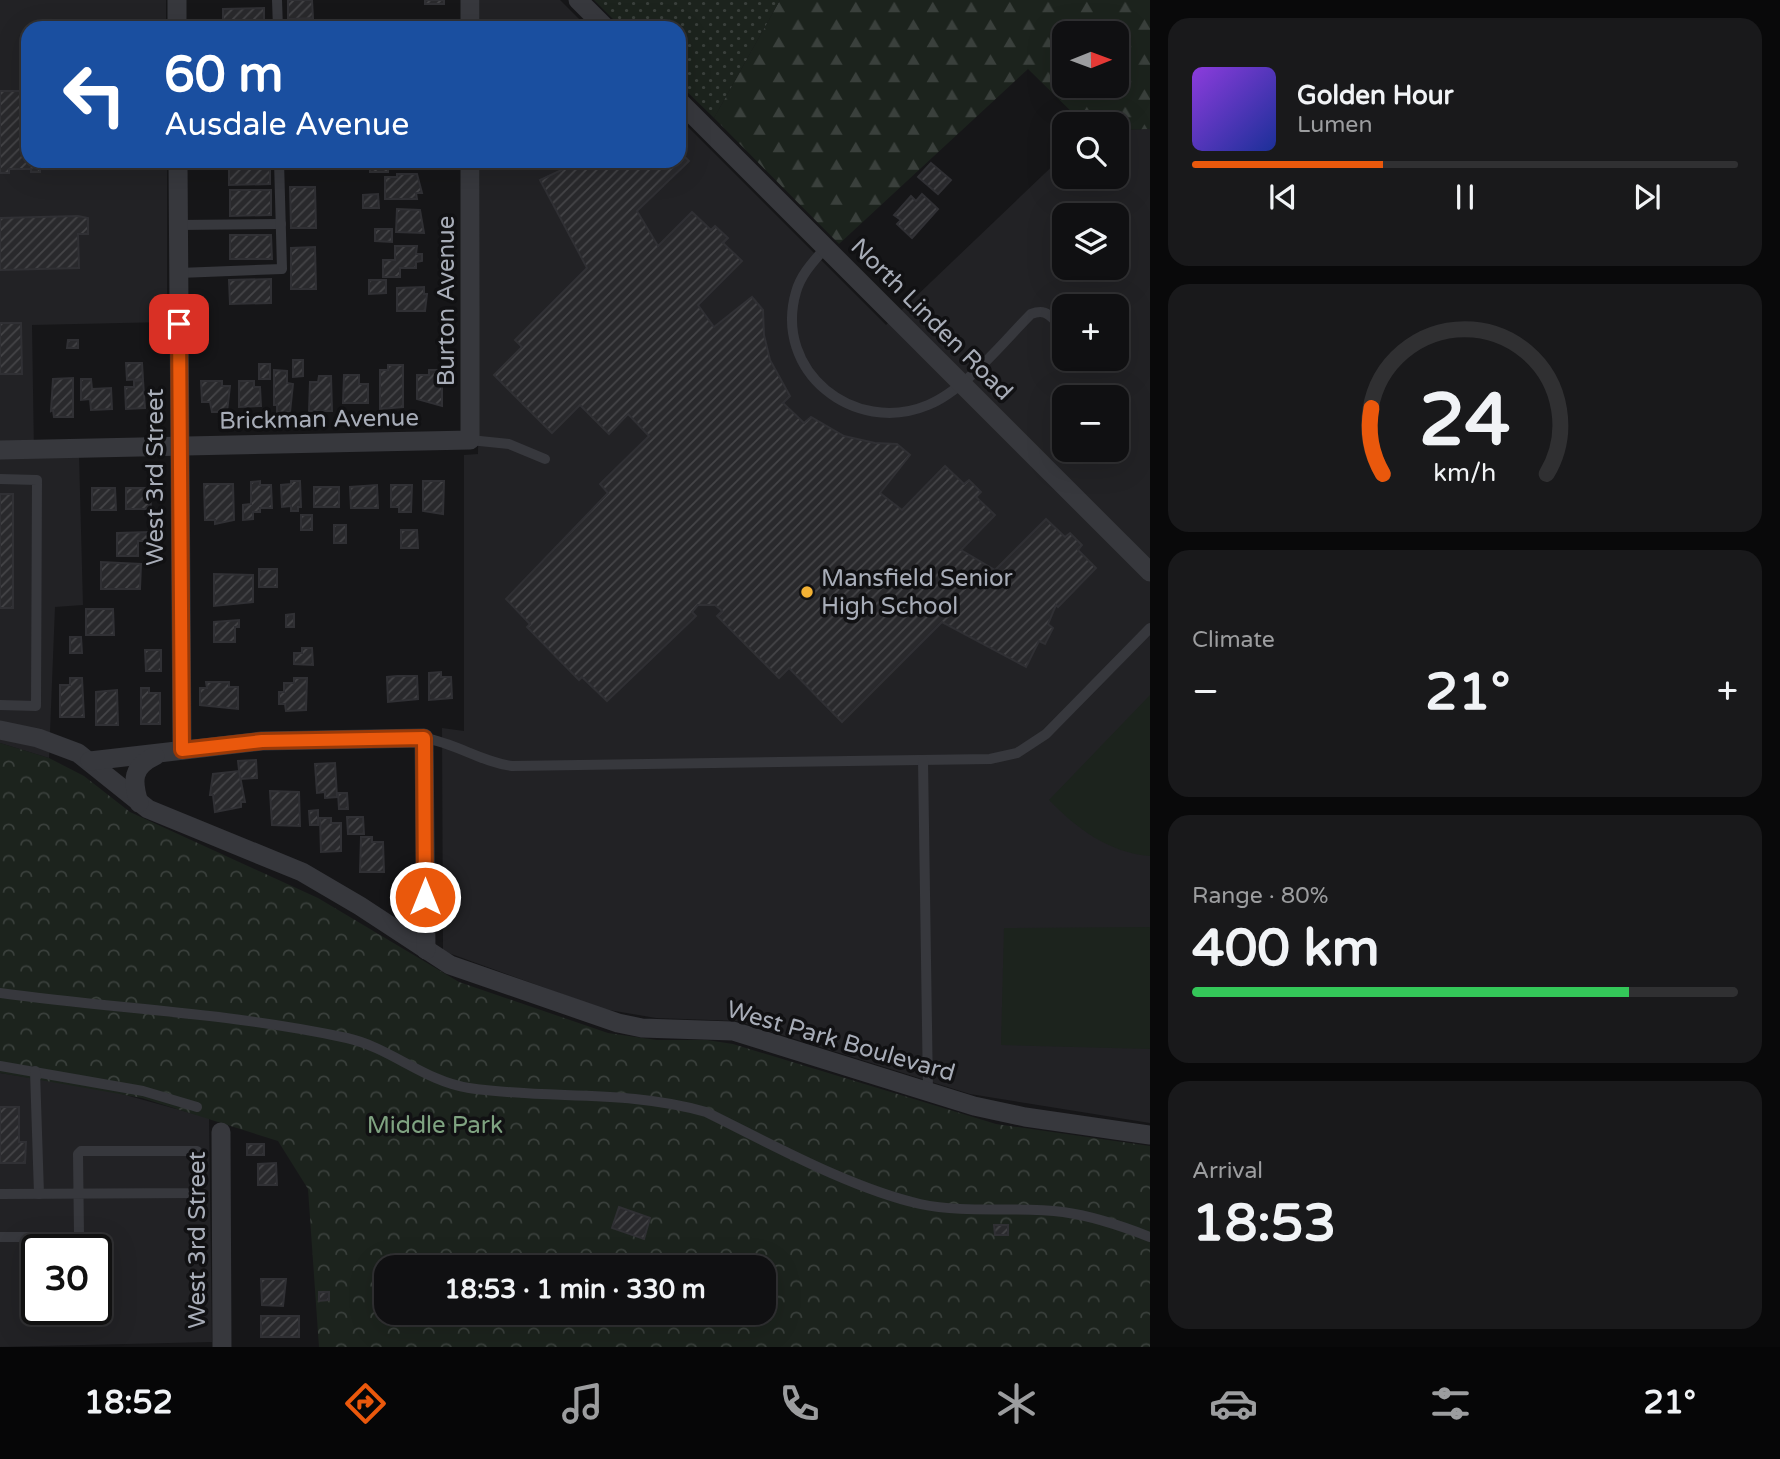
<!DOCTYPE html>
<html lang="en">
<head>
<meta charset="utf-8">
<style>
  :root { --surface:#101012; --page:#19191b; --text:#f1f3f6; --muted:#9c9d9f; --line:#303032; --accent:#ea580c }
  body { margin:0; font-family:"Varela Round",sans-serif; background:var(--page); color:var(--text); height:100vh; display:flex; flex-direction:column; font-size:26px; white-space:nowrap }
  * { box-sizing:border-box; margin:0 }
  p { font-size:23px; color:var(--muted) }
  .icon { flex:none; width:38px; height:38px; fill:none; stroke:currentColor; stroke-width:2; stroke-linecap:round; stroke-linejoin:round }
  .map { position:relative; flex:1; overflow:hidden }
  .side { display:flex; flex-direction:column; gap:18px; padding:18px; background:#09090a; width:630px }
  .side>* { flex:none }
  .top-card { position:absolute; left:21px; top:21px; width:665px; height:147px; border-radius:21px; box-shadow:0 7px 28px #0002,0 0 0 2px var(--line); background:#1a4fa0; color:#fff; overflow:hidden }
  .needle { width:46px; rotate:89deg }
  .tools { position:absolute; left:1052px; top:21px; display:grid; gap:14px }
  .tools a { display:grid; place-items:center; width:77px; height:77px; border-radius:14px; background:var(--surface); box-shadow:0 7px 28px #0002,0 0 0 2px var(--line); font-size:35px }
  .speed { position:absolute; left:21px; top:1234px; display:flex; gap:14px; font-size:35px; font-weight:700; text-align:center }
  .speed>* { display:grid; place-content:center; width:91px; height:91px; border-radius:50%; background:var(--surface); box-shadow:0 7px 28px #0002,0 0 0 2px var(--line); line-height:1 }
  .speed .limit { border:4px solid #111; border-radius:10px; background:#fff; color:#111 }
  .pin { position:absolute; display:grid; place-items:center; width:60px; height:60px; color:#fff; margin:-30px; border-radius:14px; box-shadow:0 4px 10px #0006 }
  .me { position:absolute; width:77px; margin:-38px; rotate:0deg; stroke-linejoin:round; filter:drop-shadow(0 0 5px #0008) }
  .turn { display:flex; align-items:center; gap:24px; height:147px; padding:0 28px; font-size:32px }
  .turn .icon { width:91px; height:91px; stroke-width:2.5 }
  .turn b { display:block; font-size:49px; line-height:60px }
  .big { font-size:52px; font-weight:700; line-height:1.1 }
  .side .widget { flex:1; display:flex; flex-direction:column; justify-content:center; gap:10px; min-width:0; padding:0 24px; border-radius:21px; background:var(--page) }
  .side .dial { align-items:center; gap:0 }
  .dial svg { height:182px; overflow:visible; fill:none; stroke:var(--line); stroke-width:7; stroke-linecap:round; text-anchor:middle }
  .dial text { fill:var(--text); stroke:none }
  .song { display:flex; align-items:center; gap:21px }
  .cover { width:84px; height:84px; border-radius:10px; background:linear-gradient(135deg,hsl(270 70% 55%),hsl(230 70% 35%)) }
  .played { height:7px; border-radius:4px; background:linear-gradient(90deg,var(--accent) 35%,var(--line) 35%) }
  .keys { display:flex; justify-content:space-around; direction:ltr }
  .heat { display:flex; justify-content:space-between; align-items:center; font-size:38px; direction:ltr }
  .charge { height:10px; border-radius:5px; background:linear-gradient(90deg,#34c759 80%,var(--line) 0) }
  .trip { position:absolute; left:374px; top:1255px; width:402px; height:70px; border-radius:21px; background:var(--surface); box-shadow:0 7px 28px #0002,0 0 0 2px var(--line); font-weight:700; line-height:70px; text-align:center }
  .menu { display:flex; height:112px; justify-content:space-around; align-items:center; background:#060607; color:var(--muted) }
  .menu .icon { width:49px; height:49px }
  .menu .current { color:var(--accent) }
  .menu b { font-size:32px; color:var(--text) }
  main { display:flex; flex:1; min-height:0 }
  .map>svg:first-child { display:block }
</style>
</head>
<body>
<main>
<div class="map">
<svg width="1150" height="1347" viewBox="0 0 1150 1347">
  <defs>
    <pattern id="forest-firs" width="22" height="20" patternUnits="userSpaceOnUse" patternTransform="scale(1.75)"><rect width="22" height="20" fill="#1c231d"/><path d="M5 1l3.5 6h-7zM16 11l3.5 6h-7z" fill="#3a403c"/></pattern>
    <pattern id="park-crowns" width="20" height="18" patternUnits="userSpaceOnUse" patternTransform="scale(1.75)"><rect width="20" height="18" fill="#1c231d"/><path d="M2 6a3 3 0 1 1 6 0M12 15a3 3 0 1 1 6 0" fill="none" stroke="#3a403c"/></pattern>
    <pattern id="garden-dots" width="8" height="8" patternUnits="userSpaceOnUse" patternTransform="scale(1.75)"><rect width="8" height="8" fill="#1c231d"/><path d="M2 2h.1M6 6h.1" fill="none" stroke="#3a403c" stroke-width="1.8" stroke-linecap="round"/></pattern>
    <pattern id="building-hatch" width="6" height="6" patternUnits="userSpaceOnUse" patternTransform="scale(1.75)"><rect width="6" height="6" fill="#29292c"/><path d="M-1 1l2-2M0 6l6-6M5 7l2-2" fill="none" stroke="#454548"/></pattern>
  </defs>
  <rect width="100%" height="100%" fill="#161618"/>
  <!-- built -->
  <g fill="#222225" fill-rule="evenodd">
    <path d="M0,0H166V28H28V161H167V322L32,325L34,453L79,454L83,605L55,607L49,758L0,743Z"/>
    <path d="M480,0H560L588,28H480Z"/>
    <path d="M679,118L886,325L1064,155V177H1116L1117,130L1150,129V1123L970,1094L737,1021L656,1018L603,1009L443,951L442,728L464,731V455L478,454L480,161H679ZM1064,215H1116V268H1064ZM1064,306H1116V359H1064ZM1064,397H1116V450H1064Z"/>
    <path d="M0,1073L111,1091L209,1118L212,1342L0,1347ZM37,1250H96V1309H37Z"/>
  </g>
  <!-- forest -->
  <path fill="url(#forest-firs)" fill-rule="evenodd" d="M780,0H1150V129L1117,130L1116,124H1084L1028,69L839,244L714,118ZM1064,33H1116V86H1064Z"/>
  <!-- park -->
  <path fill="url(#park-crowns)" fill-rule="evenodd" d="M0,743L49,758L84,776L130,812L318,898L459,982L608,1033L657,1040H707L733,1044L996,1124L1150,1146V1347H319L308,1189L278,1141L142,1098L0,1073ZM387,1267H765V1312H387Z"/>
  <!-- garden -->
  <path fill="url(#garden-dots)" d="M594,0H780L714,118L679,84V28H622Z"/>
  <!-- pitch -->
  <g fill="#1c231d">
    <path d="M1150,695V856C1109,853 1076,828 1049,800Z"/>
    <path d="M1150,927V1049L1001,1045L1004,928Z"/>
  </g>
  <!-- building -->
  <g fill="url(#building-hatch)" stroke="#303034" stroke-width="2">
    <path d="M288,0H312L313,18L288,19Z"/>
    <rect x="425" y="0" width="19" height="4"/>
    <path d="M264,8V28H223V9Z"/>
    <path d="M0,91H28V161H65V168H40V172H31V169H9V173H0Z"/>
    <path d="M679,151L689,161L637,211L658,246L692,212L711,230L715,226L728,238L723,243L742,261L698,305L714,327L752,297L763,310L764,335L770,360L790,396L783,403L804,423L811,417L844,436L875,443L897,444L910,455L880,493L902,510L945,466L964,484L969,480L981,492L976,497L995,515L961,550L995,570L1046,519L1065,537L1070,533L1082,545L1078,550L1096,568L1058,607L1056,605L1048,624L1053,628L1045,644L1039,641L1026,667L942,622L842,722L789,668L779,678L717,616L722,611L715,605H698L692,612L696,616L607,701L582,677L579,680L527,627L530,624L506,599L608,493L600,484L649,436L628,414L609,434L580,405L552,433L494,375L522,347L515,340L587,268L540,180L566,168L564,161H679Z"/>
    <path d="M229,161H270V184L229,185Z"/>
    <path d="M289,161H313L314,164L289,165Z"/>
    <rect x="370" y="161" width="18" height="11"/>
    <path d="M931,163L951,180L938,194L918,177Z"/>
    <path d="M397,174H417L422,193H416L417,199H385V177H397Z"/>
    <path d="M290,187H315L316,228H291Z"/>
    <path d="M230,190H271V215L230,216Z"/>
    <path d="M378,194L379,208H363V195Z"/>
    <path d="M922,194L938,209L912,238L897,224L901,220L894,215L911,196L916,201Z"/>
    <path d="M397,209L420,210L424,233L396,232Z"/>
    <path d="M78,216L88,218V234H78L79,268L0,270V218Z"/>
    <path d="M375,229H392V242L375,241Z"/>
    <path d="M230,235H271L272,259H230Z"/>
    <path d="M395,246H417L416,254H422V261L416,262V268H400V277H383V260H395Z"/>
    <path d="M315,247L316,289H291V248Z"/>
    <path d="M271,279V303L230,304L229,280Z"/>
    <path d="M369,280H386V293L369,294Z"/>
    <path d="M424,287V294H427L425,311H397V288Z"/>
    <path d="M0,323H21L22,374H0Z"/>
    <path d="M68,340H78V348H67Z"/>
    <path d="M293,360H303V376L293,377Z"/>
    <path d="M126,363H142L143,379L127,380Z"/>
    <rect x="259" y="364" width="11" height="15"/>
    <path d="M388,365H403V407L380,409V370H388Z"/>
    <path d="M274,370L287,371V383L293,384L290,412H277V405H274Z"/>
    <path d="M429,370H442V406L417,399V375H429Z"/>
    <path d="M344,375H359V384H368V403H343Z"/>
    <path d="M319,376H331L332,411H309L310,382H318Z"/>
    <path d="M73,378V417H54L53,410L51,411L53,379Z"/>
    <path d="M81,379H91L92,389L111,388L112,409L91,410L90,399L81,400Z"/>
    <path d="M143,380L145,408L126,409L125,387H134V381Z"/>
    <path d="M201,381H222V386H230L227,412H212L210,402H202Z"/>
    <path d="M239,381H254V387H260L261,406L239,407Z"/>
    <path d="M260,481V485H271L272,508H260V512H253V519L243,520V505L251,504V482Z"/>
    <path d="M291,481H300L301,507H298V511H291V506L282,507L281,485L291,484Z"/>
    <path d="M423,481H444L443,514L423,511Z"/>
    <path d="M204,484H233L234,520L215,524V520H205Z"/>
    <path d="M377,485L378,508H351L350,487Z"/>
    <path d="M391,485H412L411,512H399V507H391Z"/>
    <rect x="314" y="487" width="25" height="20"/>
    <path d="M92,488H115L116,510H92Z"/>
    <path d="M126,488H150L151,509H126Z"/>
    <rect x="0" y="494" width="13" height="114"/>
    <rect x="301" y="515" width="11" height="15"/>
    <rect x="334" y="525" width="12" height="18"/>
    <path d="M401,530H417L418,548H401Z"/>
    <path d="M149,532V541H138V556H117V533Z"/>
    <path d="M101,562L141,564L140,589H101Z"/>
    <rect x="259" y="569" width="18" height="18"/>
    <path d="M214,574L253,575V602L214,606Z"/>
    <path d="M86,609H113L114,635H86Z"/>
    <path d="M294,614V627H286V615Z"/>
    <path d="M239,620V627H235V642H214V622Z"/>
    <path d="M70,637H81L82,653H70Z"/>
    <path d="M302,648H312L313,665L294,664V653H302Z"/>
    <path d="M145,650H161V671H146Z"/>
    <path d="M441,672V677H451L452,698L429,700V673Z"/>
    <path d="M397,676H417L418,699L388,702L387,677Z"/>
    <path d="M70,678H82L84,717H60V685H70Z"/>
    <path d="M294,678H307L306,710L286,711L285,704H279V692H284V683H294Z"/>
    <path d="M206,682H229V687H238V709L200,705V688H207Z"/>
    <path d="M141,688H149V693H160V724H141Z"/>
    <path d="M117,690L118,725H96V692Z"/>
    <path d="M256,760L257,778L240,779L238,761Z"/>
    <path d="M335,763L337,797L325,798V792L317,793L315,764Z"/>
    <path d="M239,771L245,802H241V807L215,812L213,795H210L213,774Z"/>
    <path d="M270,791L299,792L300,826L272,825Z"/>
    <path d="M338,793H347L348,809H339Z"/>
    <path d="M318,810V825H310L309,811Z"/>
    <path d="M347,817H363L364,834H348Z"/>
    <path d="M320,818H331V823H341V851L321,852Z"/>
    <path d="M361,837H372V842H383L384,872H360Z"/>
    <path d="M0,1107H19V1142H26L25,1163H0Z"/>
    <rect x="247" y="1144" width="17" height="11"/>
    <path d="M276,1163L277,1185H258V1164Z"/>
    <path d="M619,1207L650,1218L644,1239L612,1228Z"/>
    <path d="M994,1225H1008V1235H995Z"/>
    <path d="M261,1279H286L283,1306L262,1305Z"/>
    <path d="M319,1292H329V1300L319,1301Z"/>
    <rect x="261" y="1316" width="38" height="21"/>
  </g>
  <g fill="none" stroke-linecap="round" stroke-linejoin="round">
    <!-- lane -->
    <g stroke="#37383d" stroke-width="10">
      <path d="M277,0L278,28"/>
      <path d="M178,225L281,224"/>
      <path d="M825,248C814,261 801,274 796,292C773,371 854,436 928,405C965,390 1003,342 1031,314C1044,309 1048,314 1057,322"/>
      <path d="M179,273L282,269L279,161"/>
      <path d="M470,440L509,444L545,459"/>
      <path d="M0,479L37,480L36,706L0,705"/>
      <path d="M424,738C456,743 481,762 512,766L990,759L1017,753L1046,734L1150,628"/>
      <path d="M923,760L928,1092"/>
      <path d="M0,993C115,1009 233,1013 347,1038C391,1048 424,1081 469,1088C549,1100 626,1089 706,1112C771,1144 850,1188 920,1204C967,1214 1016,1206 1063,1212C1093,1216 1122,1226 1150,1237"/>
      <path d="M0,1066L143,1091L197,1107"/>
      <path d="M35,1071L39,1194"/>
      <path d="M0,1194L196,1193L197,1151H81L78,1154L79,1235L78,1237H0"/>
    </g>
    <!-- street -->
    <g stroke="#37383d" stroke-width="19">
      <path d="M177,0V28"/>
      <path d="M470,0V28"/>
      <path d="M578,0L606,28"/>
      <path d="M679,101L1150,572"/>
      <path d="M178,161L182,750"/>
      <path d="M0,450L470,440V161"/>
      <path d="M0,730L38,738L78,753L148,809L302,872L360,906L450,965L618,1023L642,1028L733,1031L974,1106L1025,1117L1150,1135"/>
      <path d="M90,761L262,741L424,738L426,950"/>
      <path d="M139,803C132,780 132,767 155,756"/>
      <path d="M221,1132L222,1347"/>
    </g>
  </g>
  <g fill="none" stroke-linecap="round" stroke-linejoin="round">
    <!-- route casing -->
    <g stroke="#983908" stroke-width="18">
      <path id="route" d="M179,324L182,750L262,741L424,738L425,897"/>
    </g>
    <!-- route -->
    <use href="#route" stroke="#ea580c" stroke-width="12"/>
  </g>
  <!-- markers -->
  <circle fill="#f2b134" stroke="#111113" stroke-width="2.5" cx="807" cy="592" r="7"/>
  <g text-anchor="middle" stroke-width="7" stroke-linejoin="round" paint-order="stroke">
    <!-- street labels -->
    <g font-size="24" fill="#a8adb8" stroke="#111113">
      <text transform="translate(446 301) rotate(-90)" y="8">Burton Avenue</text>
      <text transform="translate(932 319) rotate(45)" y="8">North Linden Road</text>
      <text transform="translate(319 419) rotate(-1)" y="8">Brickman Avenue</text>
      <text transform="translate(155 477) rotate(-90)" y="8">West 3rd Street</text>
      <text transform="translate(841 1041) rotate(16)" y="8">West Park Boulevard</text>
      <text transform="translate(197 1240) rotate(-90)" y="8">West 3rd Street</text>
    </g>
    <!-- poi labels -->
    <g font-size="24" fill="#a8adb8" stroke="#111113" text-anchor="start">
      <text x="821" y="586">Mansfield Senior<tspan x="821" dy="28">High School</tspan></text>
    </g>
    <!-- park labels -->
    <g font-size="24" fill="#7fa381" stroke="#111113">
      <text x="435" y="1133">Middle Park</text>
    </g>
  </g>
</svg>
<div class="tools">
<a><svg class="needle" viewBox="-14 -14 28 28"><path d="M0-13l5 13h-10z" fill="#e53935"/><path d="M0 13l5-13h-10z" fill="#9c9d9f"/></svg></a>
<a><svg class="icon" aria-label="search" viewBox="0 0 24 24"><circle cx="10" cy="10" r="6"/><path d="M15 15l6 6"/></svg></a>
<a><svg class="icon" aria-label="layers" viewBox="0 0 24 24"><path d="M12 4l9 5-9 5-9-5zM3 14l9 5 9-5"/></svg></a>
<a>+</a>
<a>−</a>
</div>
<div class="speed"><div class="limit">30</div></div>
<div class="pin" style="left:179px;top:324px;background:#d93025"><svg class="icon" aria-label="arrive" viewBox="0 0 24 24"><path d="M6 21V4h12l-3 4 3 4H6"/></svg></div>
<svg class="me" style="left:425px;top:897px" viewBox="-20 -20 40 40"><circle r="17" fill="#ea580c" stroke="#fff" stroke-width="3"/><path d="M0-11L8 9 0 5-8 9z" fill="#fff"/></svg>
<div class="trip">18:53 · 1 min · 330 m</div>
<div class="top-card">
<div class="turn"><svg class="icon" aria-label="left" viewBox="0 0 24 24"><path d="M17 20v-9H6M10 6l-5 5 5 5"/></svg><div><b>60 m</b>Ausdale Avenue</div></div>
</div>
</div>
<section class="side">
<div class="widget">
<div class="song"><i class="cover"></i><div><b>Golden Hour</b><p>Lumen</p></div></div>
<div class="played"></div>
<div class="keys"><svg class="icon" aria-label="previous" viewBox="0 0 24 24"><path d="M18 5L8 12l10 7zM5 5v14"/></svg><svg class="icon" aria-label="pause" viewBox="0 0 24 24"><path d="M8 5v14M16 5v14"/></svg><svg class="icon" aria-label="next" viewBox="0 0 24 24"><path d="M6 5l10 7-10 7zM19 5v14"/></svg></div>
</div>
<div class="widget dial"><svg viewBox="0 0 100 80">
<path d="M14 69A42 42 0 1 1 86 69"/>
<path d="M14 69A42 42 0 0 1 9 40" stroke="#ea580c"/>
<text x="50" y="56" font-size="32" font-weight="700">24</text>
<text x="50" y="72" font-size="11">km/h</text>
</svg></div>
<div class="widget"><p>Climate</p>
<div class="heat"><a>−</a><b class="big">21°</b><a>+</a></div>
</div>
<div class="widget"><p>Range · 80%</p><b class="big">400 km</b><div class="charge"></div></div>
<div class="widget"><p>Arrival</p><b class="big">18:53</b></div>
</section>
</main>
<nav class="menu">
<b>18:52</b>
<svg class="icon current" aria-label="directions" viewBox="0 0 24 24"><path d="M12 3l9 9-9 9-9-9zM9 14v-3h6M13 9l2 2-2 2"/></svg>
<svg class="icon" aria-label="music" viewBox="0 0 24 24"><path d="M9 18V5l10-2v13"/><circle cx="6" cy="18" r="3"/><circle cx="16" cy="16" r="3"/></svg>
<svg class="icon" aria-label="phone" viewBox="0 0 24 24"><path d="M5 4h4l2 5-3 2q2 4 5 5l2-3 5 2v4C11 20 4 13 5 4z"/></svg>
<svg class="icon" aria-label="climate" viewBox="0 0 24 24"><path d="M12 3v18M4 7l16 10M4 17L20 7"/></svg>
<svg class="icon" aria-label="car" viewBox="0 0 24 24"><path d="M5 17H2v-5l4-1 3-4h7l3 4 3 1v5h-3M9 17h6M6 11h13"/><circle cx="7" cy="17" r="2"/><circle cx="17" cy="17" r="2"/></svg>
<svg class="icon" aria-label="filters" viewBox="0 0 24 24"><path d="M4 7h16M4 17h16"/><circle cx="9" cy="7" r="2"/><circle cx="15" cy="17" r="2"/></svg>
<b>21°</b>
</nav>
</body>
</html>
